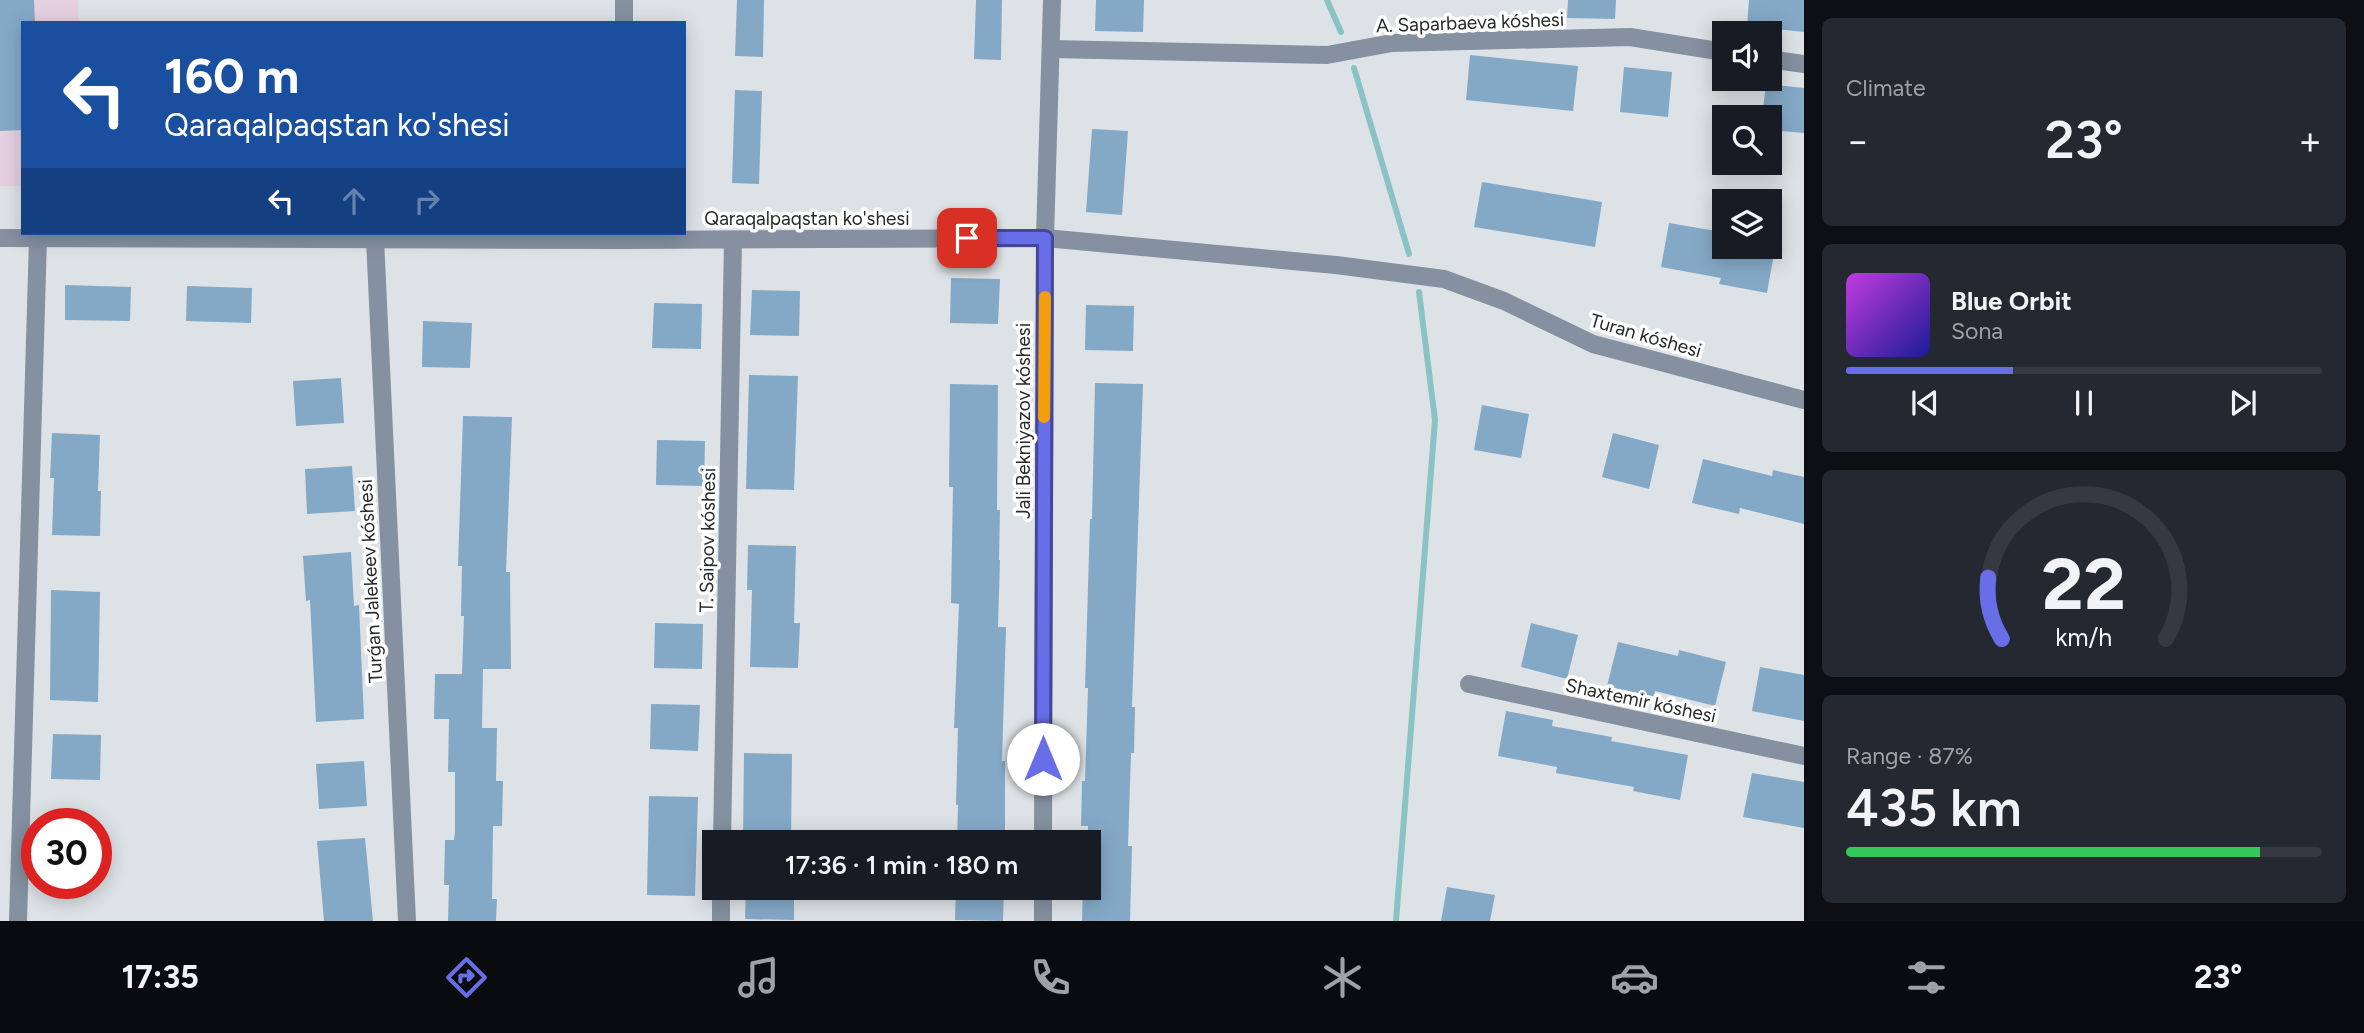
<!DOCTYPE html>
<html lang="en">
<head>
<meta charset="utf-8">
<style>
  :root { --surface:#171b24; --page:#242831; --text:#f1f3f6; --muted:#9ea1a6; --line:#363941; --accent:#686ee7 }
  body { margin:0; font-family:Figtree,sans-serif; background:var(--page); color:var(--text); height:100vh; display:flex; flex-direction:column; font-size:26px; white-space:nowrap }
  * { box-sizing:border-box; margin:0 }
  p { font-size:23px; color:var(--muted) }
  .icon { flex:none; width:38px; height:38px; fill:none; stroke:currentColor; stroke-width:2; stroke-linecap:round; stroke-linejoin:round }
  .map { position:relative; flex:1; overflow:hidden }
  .details { display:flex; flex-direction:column; gap:18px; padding:18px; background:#0d0f14; width:560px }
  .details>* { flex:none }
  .top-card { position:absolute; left:21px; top:21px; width:665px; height:214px; border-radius:0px; box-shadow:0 4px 18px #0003; background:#1a4fa0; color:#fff; overflow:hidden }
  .tools { position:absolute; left:1712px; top:21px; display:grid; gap:14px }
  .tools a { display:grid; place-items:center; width:70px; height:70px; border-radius:0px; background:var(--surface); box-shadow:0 4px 18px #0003; font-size:35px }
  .speed { position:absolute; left:21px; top:808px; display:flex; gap:14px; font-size:35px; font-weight:700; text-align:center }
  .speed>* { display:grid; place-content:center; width:91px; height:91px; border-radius:50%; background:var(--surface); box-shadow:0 4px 18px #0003; line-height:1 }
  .speed .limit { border:10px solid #d22; background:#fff; color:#111 }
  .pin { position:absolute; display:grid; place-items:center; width:60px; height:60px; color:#fff; margin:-30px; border-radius:14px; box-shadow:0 4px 10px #0006 }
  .me { position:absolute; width:77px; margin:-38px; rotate:0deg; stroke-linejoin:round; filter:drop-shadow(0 0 5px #0008) }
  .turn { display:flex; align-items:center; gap:24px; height:147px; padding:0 28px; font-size:32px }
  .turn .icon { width:91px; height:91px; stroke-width:2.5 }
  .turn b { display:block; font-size:49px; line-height:60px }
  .lanes { display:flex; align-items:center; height:66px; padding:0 28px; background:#0003; justify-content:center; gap:35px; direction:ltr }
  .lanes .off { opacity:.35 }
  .big { font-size:52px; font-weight:600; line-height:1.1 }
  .details .card { flex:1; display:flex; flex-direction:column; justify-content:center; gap:10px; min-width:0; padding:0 24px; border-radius:10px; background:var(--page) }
  .details .dial { align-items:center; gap:0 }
  .dial svg { height:182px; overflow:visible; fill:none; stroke:var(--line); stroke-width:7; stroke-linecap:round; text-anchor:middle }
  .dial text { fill:var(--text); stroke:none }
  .song { display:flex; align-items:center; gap:21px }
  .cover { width:84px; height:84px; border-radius:10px; background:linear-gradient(135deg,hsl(290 70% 55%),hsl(240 70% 35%)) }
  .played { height:7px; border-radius:4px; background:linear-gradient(90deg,var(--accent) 35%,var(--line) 35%) }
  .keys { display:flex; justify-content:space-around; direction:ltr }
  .heat { display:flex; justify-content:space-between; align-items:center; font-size:38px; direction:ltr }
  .charge { height:10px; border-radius:5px; background:linear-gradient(90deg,#34c759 87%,var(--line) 0) }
  .trip { position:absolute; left:702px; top:830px; width:399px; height:70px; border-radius:0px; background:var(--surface); box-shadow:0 4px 18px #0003; font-weight:600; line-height:70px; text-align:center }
  .tab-bar { display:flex; height:112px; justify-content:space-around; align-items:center; background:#090b0e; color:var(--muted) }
  .tab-bar .icon { width:49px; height:49px }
  .tab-bar .selected { color:var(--accent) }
  .tab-bar b { font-size:32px; color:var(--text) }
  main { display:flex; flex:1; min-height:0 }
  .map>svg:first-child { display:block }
</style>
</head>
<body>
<main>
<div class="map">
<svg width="1804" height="921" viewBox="0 0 1804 921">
  <rect width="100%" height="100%" fill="#dde2e6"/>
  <!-- industrial -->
  <path fill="#e4d0e0" d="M0,0H78L79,23H23V186H0Z"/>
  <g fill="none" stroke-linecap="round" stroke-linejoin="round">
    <!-- stream -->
    <g stroke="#89c3c3" stroke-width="6">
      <path d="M1327,0L1341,32"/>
      <path d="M1354,68L1409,254"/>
      <path d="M1396,921L1435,420L1419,292"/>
    </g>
  </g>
  <!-- building -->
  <g fill="#84a9c7">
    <path d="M0,0H34L35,23H23V130L0,131Z"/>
    <path d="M737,0H764L763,57L735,56Z"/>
    <path d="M976,0H1002L1001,60L974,59Z"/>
    <path d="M1096,0H1144L1143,32L1095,31Z"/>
    <path d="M1568,0H1616L1615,19L1567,18Z"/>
    <path d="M1749,0H1804V32L1747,26Z"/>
    <path d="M1470,55L1578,66L1573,111L1466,100Z"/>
    <path d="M1624,67L1672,72L1668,117L1620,112Z"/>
    <path d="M1766,84L1804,88V133L1769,130V117H1762Z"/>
    <path d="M735,90L762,91L759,184L732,183Z"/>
    <path d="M1092,129L1128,131L1122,215L1086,212Z"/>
    <path d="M1482,182L1602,202L1595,247L1474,227Z"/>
    <path d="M1669,223L1716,231L1714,247L1775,248L1767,293L1719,284L1721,278L1661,267Z"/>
    <path d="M951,278L1000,279L998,324L950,323Z"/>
    <path d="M65,285L131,287L130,321L65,320Z"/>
    <path d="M187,286L252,288L251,323L186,321Z"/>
    <path d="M752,290L800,291L799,336L750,335Z"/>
    <path d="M654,303L702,304L701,349L652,348Z"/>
    <path d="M1086,305L1134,306L1133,351L1085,350Z"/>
    <path d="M423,321L472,323L470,368L422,367Z"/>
    <path d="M749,375L798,376L794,490L746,489Z"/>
    <path d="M341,378L344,423L296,426L293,381Z"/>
    <path d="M1095,383L1143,384L1132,707H1135L1134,753H1131L1128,846H1132L1130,921H1082L1083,887H1088V826H1081L1082,781H1085L1088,688H1085L1090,519H1092Z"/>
    <path d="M950,384L998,385L997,510H1000L999,560H1000L998,627H1006L1002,761H1005V842H957L958,805H956L958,728H954L959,604L951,603L953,487H949Z"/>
    <path d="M1482,405L1529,414L1521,458L1474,450Z"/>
    <path d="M463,416L512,417L506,572H510L511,669H483L482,728H497L496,781H503L502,826H493L492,899H497L496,921H448L449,885H444L445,840H454L455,832V772H448L449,719H434L435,674H462L464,616H461L462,566H458Z"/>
    <path d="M52,433L100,435L98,491H101L100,536L52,535L54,478H50Z"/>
    <path d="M1613,433L1659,445L1649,489L1602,477Z"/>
    <path d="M657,440L705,441L704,486L656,485Z"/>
    <path d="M1703,459L1772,476L1773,470L1804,477V524L1740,508L1739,514L1692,503Z"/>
    <path d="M352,466L355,511L307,514L305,469Z"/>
    <path d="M748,545L796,546L794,623H800L798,668L750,667L752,590H747Z"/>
    <path d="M351,552L354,606L359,605L364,719L316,722L310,600L306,601L303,556Z"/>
    <path d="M51,590L100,592L98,702L50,700Z"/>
    <path d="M655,623L703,624L702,669L654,668Z"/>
    <path d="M1531,623L1578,635L1567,679L1521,667Z"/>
    <path d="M1618,642L1678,656L1679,650L1726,662L1715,706L1655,691L1654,697L1607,686Z"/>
    <path d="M1760,667L1804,675V721L1752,711Z"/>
    <path d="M651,704L700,705L698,751L650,749Z"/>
    <path d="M1506,711L1553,720L1552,726L1612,737L1611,741L1688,755L1680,800L1633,791L1634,787L1556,773L1557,767L1498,756Z"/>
    <path d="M53,734L101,735L100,780L51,779Z"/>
    <path d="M744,753L792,754L791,842H743Z"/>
    <path d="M364,761L367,806L319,809L316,764Z"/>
    <path d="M1752,773L1804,782V828L1743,817Z"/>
    <path d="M649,796L698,797L695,896L647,895Z"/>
    <path d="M365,838L373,921H324L317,841Z"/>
    <path d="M746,887H794V920L745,919Z"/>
    <path d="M956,887H1004L1003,921L955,920Z"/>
    <path d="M1447,887L1495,895L1490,921H1441Z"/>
  </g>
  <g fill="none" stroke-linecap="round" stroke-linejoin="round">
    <!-- minor -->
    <g stroke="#8590a0" stroke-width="18">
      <path d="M624,23V0"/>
      <path d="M1051,49L1327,55L1392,43L1630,37L1724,52"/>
      <path d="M1769,59L1804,64"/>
      <path d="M0,238L623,240L1045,238L1336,265L1444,279L1504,301L1593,344L1804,400"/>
      <path d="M375,239L407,921"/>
      <path d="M1469,684L1804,756"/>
      <path d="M722,842L733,240"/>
      <path d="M1043,842L1045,238L1052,0"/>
      <path d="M18,921L38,238"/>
      <path d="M721,921V887"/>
      <path d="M1043,921V887"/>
    </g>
  </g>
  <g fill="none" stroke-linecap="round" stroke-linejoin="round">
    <!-- route casing -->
    <g stroke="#444896" stroke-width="18">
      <path id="route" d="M967,238H1045L1043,759"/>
    </g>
    <!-- route -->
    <use href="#route" stroke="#686ee7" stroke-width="12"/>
    <!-- slow -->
    <path stroke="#f59e0b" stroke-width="12" d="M1044,417L1045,297"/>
  </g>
  <g text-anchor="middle" stroke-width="7" stroke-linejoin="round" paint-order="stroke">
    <!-- street labels -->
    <g font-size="19" fill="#27292a" stroke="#fff">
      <text transform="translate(1470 22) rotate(-2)" y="7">A. Saparbaeva kóshesi</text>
      <text x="807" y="225">Qaraqalpaqstan ko'shesi</text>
      <text transform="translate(1646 335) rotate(16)" y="7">Turan kóshesi</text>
      <text transform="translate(1023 421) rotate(-90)" y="7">Jali Bekniyazov kóshesi</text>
      <text transform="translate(707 540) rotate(-89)" y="7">T. Saipov kóshesi</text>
      <text transform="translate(370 581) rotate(-93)" y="7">Turǵan Jalekeev kóshesi</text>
      <text transform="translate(1641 700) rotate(12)" y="7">Shaxtemir kóshesi</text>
    </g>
  </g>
</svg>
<div class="tools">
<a><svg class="icon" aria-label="sound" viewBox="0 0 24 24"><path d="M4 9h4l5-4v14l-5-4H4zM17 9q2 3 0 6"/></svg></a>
<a><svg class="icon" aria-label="search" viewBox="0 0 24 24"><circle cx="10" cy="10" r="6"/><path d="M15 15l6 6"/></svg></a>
<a><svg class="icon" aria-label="layers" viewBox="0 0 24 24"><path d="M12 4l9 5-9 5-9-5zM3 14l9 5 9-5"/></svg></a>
</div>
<div class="speed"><div class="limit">30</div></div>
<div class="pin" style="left:967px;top:238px;background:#d93025"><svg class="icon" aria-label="arrive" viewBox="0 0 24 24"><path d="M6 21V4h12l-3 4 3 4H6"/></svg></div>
<svg class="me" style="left:1043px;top:759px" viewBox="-20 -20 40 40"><circle r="19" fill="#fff"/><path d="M0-13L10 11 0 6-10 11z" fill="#686ee7"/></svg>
<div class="trip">17:36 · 1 min · 180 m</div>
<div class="top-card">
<div class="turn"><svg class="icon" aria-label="left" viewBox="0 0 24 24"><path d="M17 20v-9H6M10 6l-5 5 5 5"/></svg><div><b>160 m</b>Qaraqalpaqstan ko'shesi</div></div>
<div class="lanes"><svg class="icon" aria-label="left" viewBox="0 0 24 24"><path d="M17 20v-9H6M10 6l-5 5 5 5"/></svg><svg class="icon off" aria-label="ahead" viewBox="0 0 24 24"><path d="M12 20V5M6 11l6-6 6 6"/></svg><svg class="icon off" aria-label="right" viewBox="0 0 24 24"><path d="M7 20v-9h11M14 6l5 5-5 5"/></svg></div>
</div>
</div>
<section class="details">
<div class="card"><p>Climate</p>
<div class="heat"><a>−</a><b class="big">23°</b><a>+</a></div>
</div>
<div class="card">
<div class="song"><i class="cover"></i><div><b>Blue Orbit</b><p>Sona</p></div></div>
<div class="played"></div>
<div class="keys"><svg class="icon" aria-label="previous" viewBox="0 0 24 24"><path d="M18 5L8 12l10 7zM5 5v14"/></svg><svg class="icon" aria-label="pause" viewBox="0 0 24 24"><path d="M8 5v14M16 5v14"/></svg><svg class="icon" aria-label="next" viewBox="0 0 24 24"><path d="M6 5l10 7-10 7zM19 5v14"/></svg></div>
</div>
<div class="card dial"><svg viewBox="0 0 100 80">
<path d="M14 69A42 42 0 1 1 86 69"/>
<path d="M14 69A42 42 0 0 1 8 42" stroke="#686ee7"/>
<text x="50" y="56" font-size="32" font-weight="700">22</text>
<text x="50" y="72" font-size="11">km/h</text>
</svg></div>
<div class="card"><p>Range · 87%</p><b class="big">435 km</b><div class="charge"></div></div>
</section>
</main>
<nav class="tab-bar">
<b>17:35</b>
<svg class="icon selected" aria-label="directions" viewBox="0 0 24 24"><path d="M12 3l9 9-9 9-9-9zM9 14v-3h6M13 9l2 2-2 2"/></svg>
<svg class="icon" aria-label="music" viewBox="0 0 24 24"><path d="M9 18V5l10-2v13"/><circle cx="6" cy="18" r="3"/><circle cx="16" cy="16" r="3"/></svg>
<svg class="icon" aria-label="phone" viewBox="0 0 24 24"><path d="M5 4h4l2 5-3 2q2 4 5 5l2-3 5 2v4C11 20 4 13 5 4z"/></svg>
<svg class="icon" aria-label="climate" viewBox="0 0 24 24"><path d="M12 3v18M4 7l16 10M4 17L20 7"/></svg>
<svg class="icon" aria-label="car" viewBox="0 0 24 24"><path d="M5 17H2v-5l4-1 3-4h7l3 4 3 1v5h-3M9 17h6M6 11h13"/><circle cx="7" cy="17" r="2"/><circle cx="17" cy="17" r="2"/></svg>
<svg class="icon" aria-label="filters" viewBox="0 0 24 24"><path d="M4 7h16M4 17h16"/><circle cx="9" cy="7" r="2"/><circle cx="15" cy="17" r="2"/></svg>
<b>23°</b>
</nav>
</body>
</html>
